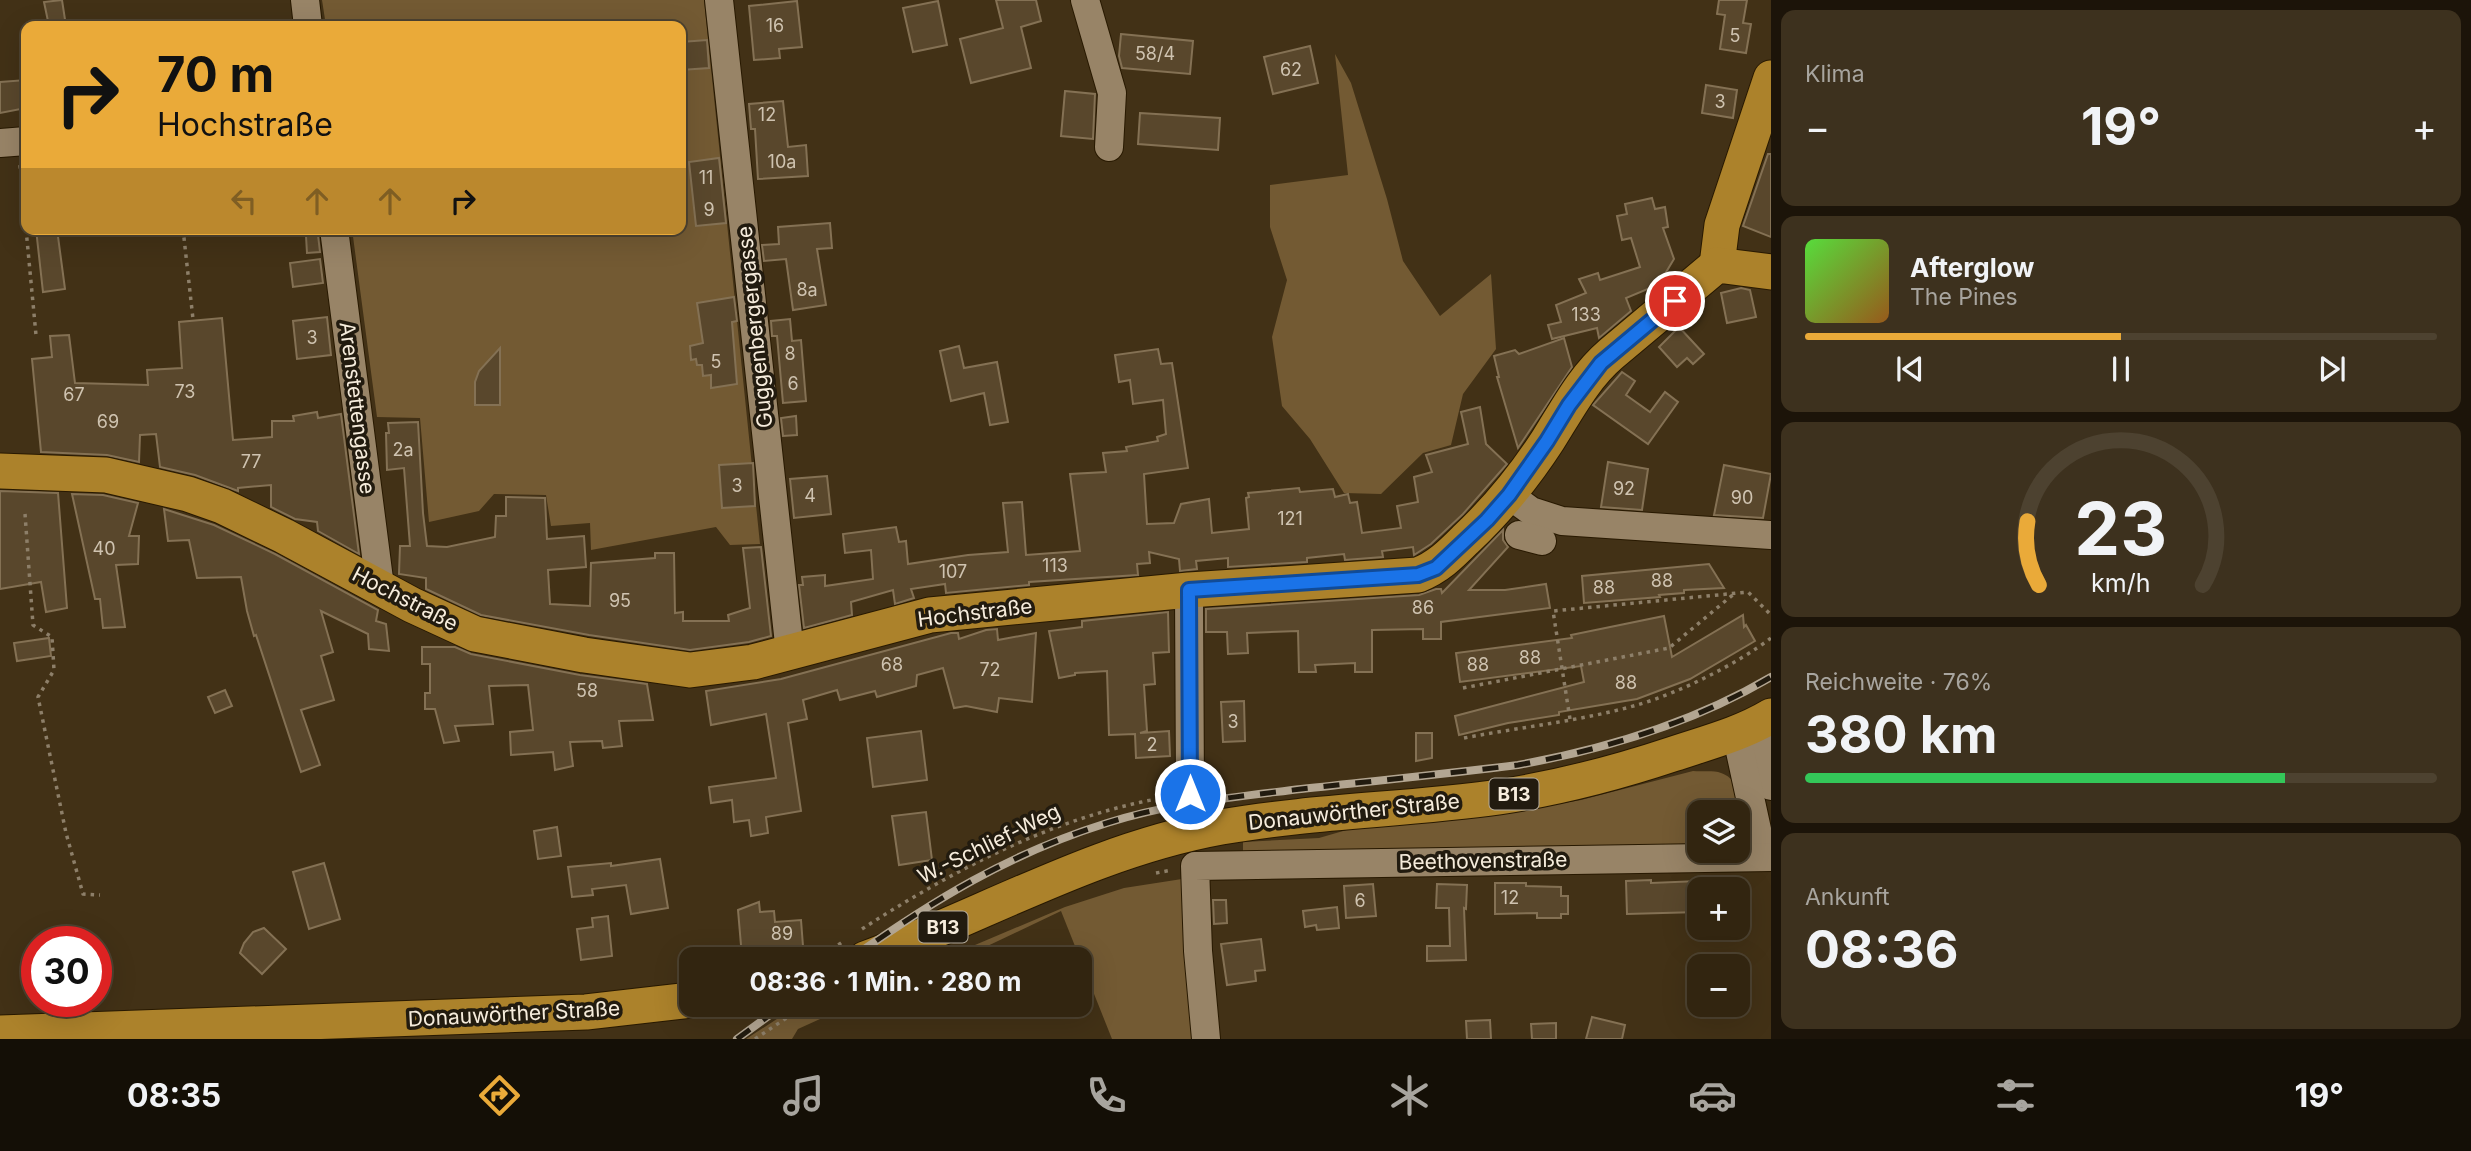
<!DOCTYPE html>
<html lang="de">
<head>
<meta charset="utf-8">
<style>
  :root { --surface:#322510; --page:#3d311e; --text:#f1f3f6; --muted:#a8a59f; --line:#4d4230; --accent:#eaaa39 }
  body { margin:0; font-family:Inter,sans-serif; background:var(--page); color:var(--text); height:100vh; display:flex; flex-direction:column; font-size:26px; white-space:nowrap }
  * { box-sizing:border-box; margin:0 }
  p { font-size:23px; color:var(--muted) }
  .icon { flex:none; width:38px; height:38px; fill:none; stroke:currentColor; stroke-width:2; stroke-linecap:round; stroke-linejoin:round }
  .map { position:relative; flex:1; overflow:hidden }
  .sheet { display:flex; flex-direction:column; gap:10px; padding:10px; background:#1c1409; width:700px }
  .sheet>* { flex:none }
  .hud { position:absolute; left:21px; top:21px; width:665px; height:214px; border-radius:14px; box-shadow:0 7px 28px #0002,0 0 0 2px var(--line); background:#eaaa39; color:#111; overflow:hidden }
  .fabs { position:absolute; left:1687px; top:800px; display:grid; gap:14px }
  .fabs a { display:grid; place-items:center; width:63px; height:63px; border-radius:14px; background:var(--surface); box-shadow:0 7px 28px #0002,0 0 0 2px var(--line); font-size:35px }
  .speed { position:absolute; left:21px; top:926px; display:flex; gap:14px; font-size:35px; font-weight:700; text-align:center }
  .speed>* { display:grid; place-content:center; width:91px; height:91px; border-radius:50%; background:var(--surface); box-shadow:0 7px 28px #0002,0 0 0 2px var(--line); line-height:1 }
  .speed .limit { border:10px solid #d22; background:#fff; color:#111 }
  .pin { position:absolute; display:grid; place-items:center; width:60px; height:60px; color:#fff; margin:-30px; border:4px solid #fff; border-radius:50%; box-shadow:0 2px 7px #0007 }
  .me { position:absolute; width:77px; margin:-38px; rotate:0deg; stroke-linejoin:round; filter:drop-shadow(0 0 5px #0008) }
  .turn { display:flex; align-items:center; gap:24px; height:147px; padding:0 21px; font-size:32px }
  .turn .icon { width:91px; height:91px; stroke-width:2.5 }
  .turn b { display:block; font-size:49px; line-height:60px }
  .lanes { display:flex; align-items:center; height:66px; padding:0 21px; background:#0003; justify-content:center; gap:35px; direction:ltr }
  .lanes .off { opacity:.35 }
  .big { font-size:52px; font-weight:700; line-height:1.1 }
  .sheet .widget { flex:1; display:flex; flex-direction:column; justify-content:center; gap:10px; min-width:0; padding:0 24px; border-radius:14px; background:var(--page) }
  .sheet .dial { align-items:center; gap:0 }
  .dial svg { height:182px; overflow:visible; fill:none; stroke:var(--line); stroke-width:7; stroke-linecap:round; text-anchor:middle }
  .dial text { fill:var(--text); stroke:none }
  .song { display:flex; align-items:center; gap:21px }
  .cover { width:84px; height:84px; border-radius:10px; background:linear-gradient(135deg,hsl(110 70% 55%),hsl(30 70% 35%)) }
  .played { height:7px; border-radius:4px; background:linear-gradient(90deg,var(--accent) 50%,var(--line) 50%) }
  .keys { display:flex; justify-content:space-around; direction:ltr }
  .heat { display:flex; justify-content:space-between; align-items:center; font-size:38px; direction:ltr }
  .charge { height:10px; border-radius:5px; background:linear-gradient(90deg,#34c759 76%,var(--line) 0) }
  .trip { position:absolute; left:679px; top:947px; width:413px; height:70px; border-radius:14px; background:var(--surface); box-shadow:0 7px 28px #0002,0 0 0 2px var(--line); font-weight:700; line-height:70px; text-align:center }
  .dock { display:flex; height:112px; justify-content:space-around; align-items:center; background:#140f06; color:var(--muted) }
  .dock .icon { width:49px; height:49px }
  .dock .on { color:var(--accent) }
  .dock b { font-size:32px; color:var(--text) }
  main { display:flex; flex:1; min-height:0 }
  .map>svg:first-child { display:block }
</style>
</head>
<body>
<main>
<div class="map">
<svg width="1771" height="1039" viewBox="0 0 1771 1039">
  <rect width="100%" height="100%" fill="#423116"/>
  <!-- green -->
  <g fill="#735a33">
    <path d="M322,0H704L760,544L730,545L716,527L591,550L590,523L551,526L546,495L494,494L479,511L429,522L420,418L377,417L352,229H681V26H326Z"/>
    <path d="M1335,54L1351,83L1387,199L1403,261L1440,316L1491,274L1496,349L1463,394L1451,445L1423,453L1381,494L1344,493L1310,439L1282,406L1272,337L1287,280L1270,227V185L1348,175Z"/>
    <path d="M1693,771C1701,772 1714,770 1721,773C1741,780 1744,804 1738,821V812H1699V845L1243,851V842L1319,838L1350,829L1496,815L1581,800Z"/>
    <path d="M1182,879L1196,1039H1112L1061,911L960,959H942L1065,907L1124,888Z"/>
    <path d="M834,1004L851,1005L798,1029L792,1039H746L780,1017L821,1010Z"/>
  </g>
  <!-- building -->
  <g fill="#59472c" stroke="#847154" stroke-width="2">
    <path d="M62,0L66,26H49L44,2Z"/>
    <path d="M996,0H1036L1041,21L1021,27L1031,68L971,83L960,39L1003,28Z"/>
    <path d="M1719,0H1747L1743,23L1751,24L1746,53L1720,49L1725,15L1717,14Z"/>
    <path d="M797,1L802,47L779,49L780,58L754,60L749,6Z"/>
    <path d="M938,1L947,45L913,52L903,8Z"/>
    <path d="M1121,34L1193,41L1190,74L1122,68L1119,56Z"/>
    <path d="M707,40L709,68L681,70V42Z"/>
    <path d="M1310,46L1318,83L1273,94L1264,57Z"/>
    <path d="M26,80V108L0,113V82Z"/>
    <path d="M1706,85L1737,90L1733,118L1702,113Z"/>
    <path d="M1065,91L1095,94L1093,139L1061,136Z"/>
    <path d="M783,101L788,147L806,145L808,176L758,179L755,129H751L749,104Z"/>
    <path d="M1140,113L1220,118L1218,150L1138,144Z"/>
    <path d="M1768,154H1771V237L1743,226Z"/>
    <path d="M719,158L726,223L696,226L689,162Z"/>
    <path d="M1652,198L1655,209L1665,207L1668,227L1663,228L1674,259L1665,274L1667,281L1626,298L1631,311L1599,338L1597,328L1552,339L1548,325L1561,322L1556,305L1586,293L1579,279L1598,273L1600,280L1640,267L1631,238L1622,240L1617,216L1627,214L1625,204Z"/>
    <path d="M830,223L832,248L817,249L826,305L793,310L786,259L764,261L762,245L779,244L778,227Z"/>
    <path d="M36,229H57L65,289L43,292Z"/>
    <path d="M318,235L320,252L307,253L306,236Z"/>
    <path d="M320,259L323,283L293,287L290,263Z"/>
    <path d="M1741,288L1750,290L1756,317L1727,323L1721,293Z"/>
    <path d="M734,297L737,321L732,322L737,384L711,388V375L703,376L702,365H697L696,359L691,360L690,346L703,343L697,303Z"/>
    <path d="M327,317L331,355L297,359L293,321Z"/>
    <path d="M222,318L233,440L272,437V421H294L293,416L317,412L318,418L341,414L359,554L318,531L317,522L295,519L271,507V485L238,488V491L195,475L160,467L156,434L140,435L139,462L107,455L41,452L32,359L52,357L50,336L69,335L75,383L148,385L147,370L182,368L179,322Z"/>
    <path d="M790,319L792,341L801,340L806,401L783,403L777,336H772L771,321Z"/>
    <path d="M1679,327L1704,354L1693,364L1687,358L1677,367L1659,347Z"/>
    <path d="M1564,338L1572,367L1518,448L1497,377H1499L1494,356L1515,350L1519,354Z"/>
    <path d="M959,346L964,368L997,362L1008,422L990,425L984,393L951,401L940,351Z"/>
    <path d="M500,348V405H475V382L479,371Z"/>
    <path d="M1158,349L1161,364L1172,363L1188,468L1144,474L1147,524L1174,523L1181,504L1209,499L1212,533L1249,529L1246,498L1249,497L1248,493L1299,488L1300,492L1333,489L1335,497L1348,494L1350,503L1357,502L1362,533L1401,528L1397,506L1418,502L1414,477L1432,472L1426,455L1468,444L1461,412L1480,407L1486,444L1507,464L1463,514L1431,544L1414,555L1413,547L1382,551L1383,557L1345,560L1344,554L1307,558V562L1228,567V558L1196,561L1197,569L1180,571L1179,559L1149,552L1150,563L1137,564L1138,575L1029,582V585L946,593L945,584L911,589L914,598L895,604L893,590L851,602L852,615L804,628L799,585H803L802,577L825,575V586L873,579L871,550L845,553L843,534L896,527L899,542L906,541L908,564L968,555L1008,552L1003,503L1022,502L1026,555L1080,551L1070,474L1106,472L1103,453L1127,451L1126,447L1158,441L1157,437L1166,434L1163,400L1133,404L1130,380L1119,382L1115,355Z"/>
    <path d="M1622,372L1635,381L1626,395L1650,412L1665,392L1678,402L1648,444L1593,405Z"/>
    <path d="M796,416L797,435L783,436L781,418Z"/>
    <path d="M418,422L423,513L427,546L447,547L495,537L496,516H506V497L545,498L547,539L584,536L586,567L548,570L550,604L590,606L591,563L655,558V553H674L675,613L683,612V621H729L728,615L750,608L743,548L761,547L771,636L749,642L690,650L589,635L481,615L426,589V578L399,574L400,546H410L404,468L387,470L386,433H389L388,423Z"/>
    <path d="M1608,462L1648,469L1642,510L1601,507Z"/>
    <path d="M753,463L755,506L722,508L719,465Z"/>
    <path d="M1724,465L1771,474L1763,518L1714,515Z"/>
    <path d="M827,476L831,514L794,518L790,479Z"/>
    <path d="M0,491L58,493L67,608L46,612L41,582L0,589Z"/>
    <path d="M72,494L103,495L138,503L129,536H139L138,564L116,565L125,627L103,628L100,599H95Z"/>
    <path d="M164,509L214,525L275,554L378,610L376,621L386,624L389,651L369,649L368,634L321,611L333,652L321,656L334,700L301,710L320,765L301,772L256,635L254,636L247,611L241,577L197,578L189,540L168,541Z"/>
    <path d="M1503,530V540L1508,547L1469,590H1505L1546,584L1550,608L1441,622V639H1423V629L1372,630V672H1355V663L1315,665L1316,672H1299L1298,631L1247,633L1248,653L1228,654L1227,632H1206V609L1419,595L1436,589H1441L1442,593Z"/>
    <path d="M1709,564L1724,588L1684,590V593L1659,595L1660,597L1584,603L1582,576Z"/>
    <path d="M1168,612L1169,652L1153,653L1155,684L1144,685L1147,731L1140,733L1169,731L1170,756L1136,758L1135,734L1109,735L1107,671L1075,673V675L1059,678L1049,631L1082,627V621Z"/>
    <path d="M1743,615L1744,627L1746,625L1755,641L1690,679L1637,699L1559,712V715L1508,723L1459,735L1455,716L1584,682L1581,666L1460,682L1456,653L1572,638L1571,635L1664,616L1672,657Z"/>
    <path d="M997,629L998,640L1036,633L1032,702L999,698L997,712L966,706L954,708L943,668L917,675L916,686L877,697L875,691L840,700L837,690L803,700L807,719L788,723L801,811L766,817L768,833L751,836L749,820L734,822L732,800L711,803L709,787L776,778L766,714L711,725L706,691L781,679L951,633H958L959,639L986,630Z"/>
    <path d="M49,638L51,656L17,661L14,643Z"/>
    <path d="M422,647H455L471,654L580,675L647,684L653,720L619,721L622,746L603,748L602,741L570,742L573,766L555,770L553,752L511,755L510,732L533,730L528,685L489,686L493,724L455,726L459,741L444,743L435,709H425V693H430V664H422Z"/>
    <path d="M225,690L232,706L215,713L208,697Z"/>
    <path d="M1244,701L1245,741L1223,742L1221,702Z"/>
    <path d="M921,731L927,780L873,787L867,738Z"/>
    <path d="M1416,733H1432V758L1416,761Z"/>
    <path d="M926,812L932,860L899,865L892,816Z"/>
    <path d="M557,827L561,856L538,859L534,831Z"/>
    <path d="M660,859L668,908L631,914L626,885L592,889L593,895L572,897L568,867L611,863V866Z"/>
    <path d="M324,863L340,919L309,929L293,872Z"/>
    <path d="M1651,880V883L1699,881V912L1627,914L1626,881Z"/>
    <path d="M1495,883H1526V886L1561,887V896H1568V914H1561V918H1537V913L1495,914Z"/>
    <path d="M1373,884L1376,916L1346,918L1344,886Z"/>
    <path d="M1437,884L1467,885L1466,909L1464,908L1466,960L1427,961V946H1450L1449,908H1436Z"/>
    <path d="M1213,900H1226L1227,923L1214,924Z"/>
    <path d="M759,902L760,912L774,911L775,922L801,920L803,946L791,947L792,953L742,957L738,910Z"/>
    <path d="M1337,907L1339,928L1317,930L1316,925L1305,927L1303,911Z"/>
    <path d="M608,916L612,956L581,960L577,929L593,927L592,918Z"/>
    <path d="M264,928L286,949L262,974L240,953L244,943L253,932Z"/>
    <path d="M1261,939L1265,970L1255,971L1256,981L1227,985L1221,944Z"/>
    <path d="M1592,1017L1625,1025L1622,1039H1586Z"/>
    <path d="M1490,1020L1491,1039H1467L1466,1021Z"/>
    <path d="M1556,1023V1039H1532L1531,1024Z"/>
  </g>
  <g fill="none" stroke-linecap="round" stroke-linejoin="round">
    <!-- minor casing -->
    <g stroke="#281900" stroke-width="30">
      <g id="minor">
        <path d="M305,0L308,26"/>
        <path d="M719,0L790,653"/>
        <path d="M1085,0L1112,93L1109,147"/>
        <path d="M0,143L26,141"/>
        <path d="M334,229L380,587"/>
        <path d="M1509,495L1531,511L1562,521L1771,535"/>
        <path d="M1519,535L1542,541"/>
        <path d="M1189,590L1190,794"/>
        <path d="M1762,721L1771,786"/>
        <path d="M1736,733L1763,857"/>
        <path d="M1206,1039L1198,951L1195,866L1771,857"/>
      </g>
    </g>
    <!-- major casing -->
    <g stroke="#281900" stroke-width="37">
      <g id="major">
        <path d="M1717,265L1722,225L1771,78"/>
        <path d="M0,471L106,475L188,494L222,506L284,536L412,605L475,634L584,655L690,670L753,662L930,615L1189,590L1418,575C1438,567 1450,555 1465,540C1497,510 1524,477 1548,440C1567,410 1584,377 1611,354L1717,265L1771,272"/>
        <path d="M865,959C984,915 1094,850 1221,827C1313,811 1406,810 1499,797C1558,788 1616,773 1673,754C1706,743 1741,734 1771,716"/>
        <path d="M0,1033L586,1012L691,1000"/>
      </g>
    </g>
    <!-- path -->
    <g stroke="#8d7f69" stroke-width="3.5" stroke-dasharray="3.5 5" stroke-linecap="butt">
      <path d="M20,165L26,229"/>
      <path d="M26,229L36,335"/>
      <path d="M183,229L193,319"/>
      <path d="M25,514L33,625L52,637L54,670L38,697L66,833L83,894L100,895"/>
      <path d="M1463,688L1669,648L1735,593"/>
      <path d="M1570,719L1553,611L1748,592L1771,615"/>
      <path d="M1464,738C1521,727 1581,721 1637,705C1679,693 1737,664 1771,638"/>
      <path d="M1156,873L1172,870"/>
      <path d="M862,929C955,869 1058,815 1168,797"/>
      <path d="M817,959L844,941"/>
      <path d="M714,1011L754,1004"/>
      <path d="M755,1039L791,1015L817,1004"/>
    </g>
    <!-- minor -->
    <use href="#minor" stroke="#988467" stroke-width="28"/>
    <!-- major -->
    <use href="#major" stroke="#ac822b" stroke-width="35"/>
    <!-- rail casing -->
    <g stroke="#b3a692" stroke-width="8">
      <g id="rail">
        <path d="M850,959C934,900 1008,854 1107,823C1169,803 1236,797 1301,789C1373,781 1445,774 1518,765C1606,749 1693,723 1771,677"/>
        <path d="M737,1039L785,1004"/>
      </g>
    </g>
    <!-- rail -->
    <use href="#rail" stroke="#221b0f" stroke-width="5" stroke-dasharray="16" stroke-linecap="butt"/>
  </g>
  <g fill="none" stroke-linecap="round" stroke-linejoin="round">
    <!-- route casing -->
    <g stroke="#114b97" stroke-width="18">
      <path id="route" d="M1190,794L1189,590L1418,575L1436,568L1487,520L1509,495L1547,441L1569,405L1601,363L1675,301"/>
    </g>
    <!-- route -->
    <use href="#route" stroke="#1a73e8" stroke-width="12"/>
  </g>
  <g text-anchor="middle" stroke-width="7" stroke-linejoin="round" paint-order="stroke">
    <!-- number labels -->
    <g font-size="18" fill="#cfc3b0">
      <text x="775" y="32">16</text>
      <text x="1735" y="42">5</text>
      <text x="1155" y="60">58/4</text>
      <text x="1291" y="76">62</text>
      <text x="1720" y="108">3</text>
      <text x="767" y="121">12</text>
      <text x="782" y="168">10a</text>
      <text x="706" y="184">11</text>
      <text x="709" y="216">9</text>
      <text x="807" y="296">8a</text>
      <text x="1586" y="321">133</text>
      <text x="312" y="344">3</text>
      <text x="790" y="360">8</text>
      <text x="716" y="368">5</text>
      <text x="793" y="390">6</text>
      <text x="185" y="398">73</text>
      <text x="74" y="401">67</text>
      <text x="108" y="428">69</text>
      <text x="403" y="456">2a</text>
      <text x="251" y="468">77</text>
      <text x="737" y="492">3</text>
      <text x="1624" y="495">92</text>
      <text x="810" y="502">4</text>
      <text x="1742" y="504">90</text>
      <text x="1290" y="525">121</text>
      <text x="104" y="555">40</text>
      <text x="1055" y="572">113</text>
      <text x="953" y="578">107</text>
      <text x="1662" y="587">88</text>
      <text x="1604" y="594">88</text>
      <text x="620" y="607">95</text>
      <text x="1423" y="614">86</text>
      <text x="1530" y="664">88</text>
      <text x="892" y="671">68</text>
      <text x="1478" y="671">88</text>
      <text x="990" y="676">72</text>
      <text x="1626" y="689">88</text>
      <text x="587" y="697">58</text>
      <text x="1233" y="728">3</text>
      <text x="1152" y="751">2</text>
      <text x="1510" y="904">12</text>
      <text x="1360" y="907">6</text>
      <text x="782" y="940">89</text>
    </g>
    <!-- shield labels -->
    <g fill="#221b0f" stroke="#b6ad9e" stroke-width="2">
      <rect x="1489.5" y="778.5" width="49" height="31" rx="5"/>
      <rect x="918.5" y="911.5" width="49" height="31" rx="5"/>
    </g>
    <g font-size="19" font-weight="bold" fill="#f6ecdc">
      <text x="1514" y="801">B13</text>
      <text x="943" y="934">B13</text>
    </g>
    <!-- street labels -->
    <g font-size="21" fill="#f6ecdc" stroke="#221b0f">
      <text transform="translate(755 327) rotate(-96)" y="7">Guggenbergergasse</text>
      <text transform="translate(357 408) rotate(83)" y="7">Arenstettengasse</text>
      <text transform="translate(405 599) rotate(27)" y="7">Hochstraße</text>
      <text transform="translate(975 613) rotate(-7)" y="7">Hochstraße</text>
      <text transform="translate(1354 812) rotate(-6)" y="7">Donauwörther Straße</text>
      <text transform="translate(989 844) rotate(-26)" y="7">W.-Schlief-Weg</text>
      <text transform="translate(1483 861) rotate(-1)" y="7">Beethovenstraße</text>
      <text transform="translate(514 1014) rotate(-3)" y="7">Donauwörther Straße</text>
    </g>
  </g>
</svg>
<div class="fabs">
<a><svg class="icon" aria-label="layers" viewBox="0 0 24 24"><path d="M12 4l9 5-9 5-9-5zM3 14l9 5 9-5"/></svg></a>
<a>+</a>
<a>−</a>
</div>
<div class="speed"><div class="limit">30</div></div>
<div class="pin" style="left:1675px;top:301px;background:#d93025"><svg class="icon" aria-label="arrive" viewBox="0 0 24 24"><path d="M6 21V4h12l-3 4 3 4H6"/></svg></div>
<svg class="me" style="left:1190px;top:794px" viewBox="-20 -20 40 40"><circle r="17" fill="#1a73e8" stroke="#fff" stroke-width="3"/><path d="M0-11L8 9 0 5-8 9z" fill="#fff"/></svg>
<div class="trip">08:36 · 1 Min. · 280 m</div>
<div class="hud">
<div class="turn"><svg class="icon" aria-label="right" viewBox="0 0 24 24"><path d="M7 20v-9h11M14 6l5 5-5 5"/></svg><div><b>70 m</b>Hochstraße</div></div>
<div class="lanes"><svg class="icon off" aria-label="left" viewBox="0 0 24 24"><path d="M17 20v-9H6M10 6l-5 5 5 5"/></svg><svg class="icon off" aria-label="ahead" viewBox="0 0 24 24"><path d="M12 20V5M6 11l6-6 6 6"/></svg><svg class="icon off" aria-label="ahead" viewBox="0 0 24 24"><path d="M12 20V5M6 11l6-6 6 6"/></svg><svg class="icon" aria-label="right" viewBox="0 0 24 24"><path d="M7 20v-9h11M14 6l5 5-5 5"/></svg></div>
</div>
</div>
<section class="sheet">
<div class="widget"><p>Klima</p>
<div class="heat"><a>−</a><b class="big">19°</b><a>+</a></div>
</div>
<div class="widget">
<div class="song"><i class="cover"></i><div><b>Afterglow</b><p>The Pines</p></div></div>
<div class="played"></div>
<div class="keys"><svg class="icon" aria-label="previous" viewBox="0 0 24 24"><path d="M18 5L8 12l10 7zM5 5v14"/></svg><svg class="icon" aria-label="pause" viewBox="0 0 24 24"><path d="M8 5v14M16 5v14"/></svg><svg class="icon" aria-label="next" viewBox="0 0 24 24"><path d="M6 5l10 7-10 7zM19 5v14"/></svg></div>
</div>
<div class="widget dial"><svg viewBox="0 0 100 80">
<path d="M14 69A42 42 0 1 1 86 69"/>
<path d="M14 69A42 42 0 0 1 9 41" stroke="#eaaa39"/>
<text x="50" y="56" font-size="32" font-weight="700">23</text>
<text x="50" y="72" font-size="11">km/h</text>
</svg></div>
<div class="widget"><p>Reichweite · 76%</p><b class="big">380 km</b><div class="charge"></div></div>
<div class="widget"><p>Ankunft</p><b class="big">08:36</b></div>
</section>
</main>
<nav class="dock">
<b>08:35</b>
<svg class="icon on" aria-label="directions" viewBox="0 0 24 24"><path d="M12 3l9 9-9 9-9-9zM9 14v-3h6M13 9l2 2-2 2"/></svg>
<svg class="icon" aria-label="music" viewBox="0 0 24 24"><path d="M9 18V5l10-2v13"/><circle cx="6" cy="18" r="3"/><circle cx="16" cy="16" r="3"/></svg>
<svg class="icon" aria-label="phone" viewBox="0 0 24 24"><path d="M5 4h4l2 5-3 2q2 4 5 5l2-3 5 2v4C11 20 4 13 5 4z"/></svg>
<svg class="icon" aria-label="climate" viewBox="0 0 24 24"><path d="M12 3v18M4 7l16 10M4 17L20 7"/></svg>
<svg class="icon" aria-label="car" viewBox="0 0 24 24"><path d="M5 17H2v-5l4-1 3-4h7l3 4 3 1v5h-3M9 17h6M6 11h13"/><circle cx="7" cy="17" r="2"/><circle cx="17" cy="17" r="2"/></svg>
<svg class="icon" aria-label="filters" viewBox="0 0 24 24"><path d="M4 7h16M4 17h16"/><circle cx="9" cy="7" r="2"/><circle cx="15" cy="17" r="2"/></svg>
<b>19°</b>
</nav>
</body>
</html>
